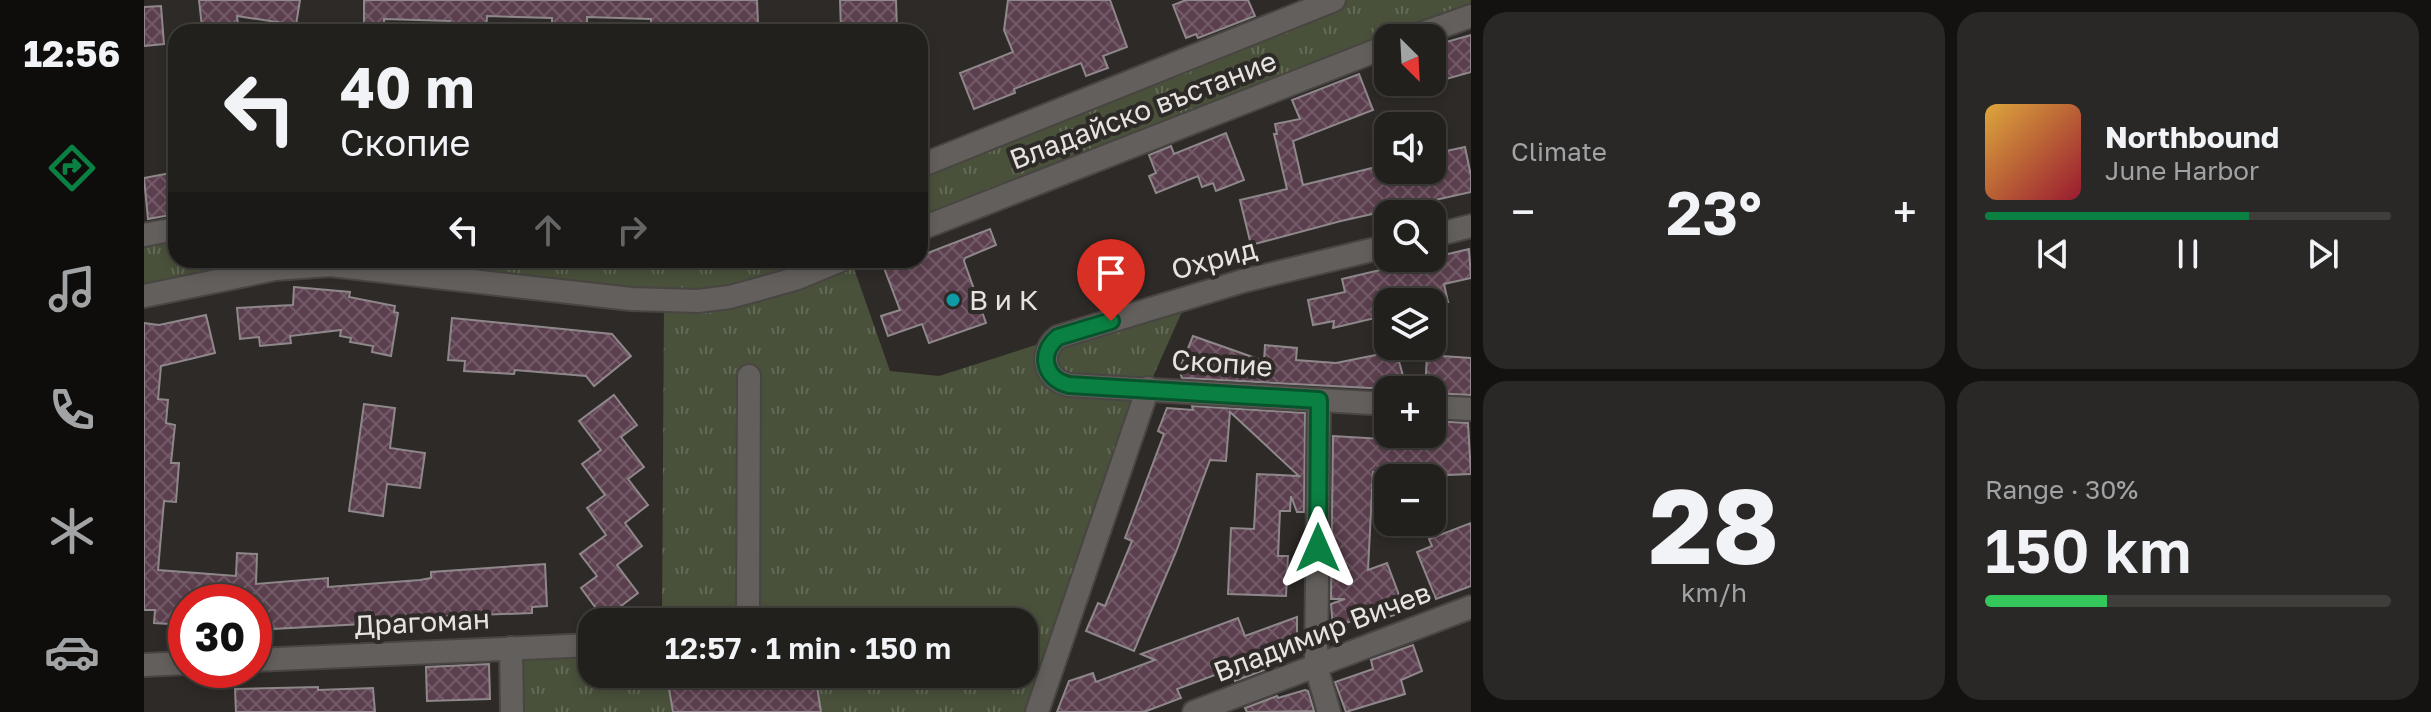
<!DOCTYPE html>
<html lang="en">
<head>
<meta charset="utf-8">
<style>
  :root { --surface:#22201d; --page:#2a2826; --text:#f1f3f6; --muted:#a2a3a4; --line:#3f3e3b; --accent:#0b8043 }
  body { margin:0; font-family:"Golos Text",sans-serif; background:var(--page); color:var(--text); height:100vh; display:flex; flex-direction:column; font-size:30px; white-space:nowrap }
  * { box-sizing:border-box; margin:0 }
  p { font-size:26px; color:var(--muted) }
  .icon { flex:none; width:44px; height:44px; fill:none; stroke:currentColor; stroke-width:2; stroke-linecap:round; stroke-linejoin:round }
  .map { position:relative; flex:1; overflow:hidden }
  .sheet { display:flex; flex-direction:column; gap:12px; padding:12px; background:#131210; width:960px }
  .sheet>* { flex:none }
  .guide { position:absolute; left:24px; top:24px; width:760px; height:244px; border-radius:24px; box-shadow:0 4px 12px #0003,0 0 0 2px var(--line); background:#22201d; color:var(--text); overflow:hidden }
  .needle { width:52px; rotate:156deg }
  .controls { position:absolute; left:1230px; top:24px; display:grid; gap:16px }
  .controls a { display:grid; place-items:center; width:72px; height:72px; border-radius:16px; background:var(--surface); box-shadow:0 4px 12px #0003,0 0 0 2px var(--line); font-size:40px }
  .speed { position:absolute; left:24px; top:584px; display:flex; gap:16px; font-size:40px; font-weight:700; text-align:center }
  .speed>* { display:grid; place-content:center; width:104px; height:104px; border-radius:50%; background:var(--surface); box-shadow:0 4px 12px #0003,0 0 0 2px var(--line); line-height:1 }
  .speed .limit { border:12px solid #d22; background:#fff; color:#111 }
  .pin { position:absolute; display:grid; place-items:center; width:68px; height:68px; color:#fff; margin:-82px -34px; border-radius:50% 50% 50% 0; rotate:-45deg; box-shadow:0 0 8px #0007 }
  .pin .icon { rotate:45deg }
  .me { position:absolute; width:88px; margin:-44px; rotate:0deg; stroke-linejoin:round; filter:drop-shadow(0 0 6px #0008) }
  .turn { display:flex; align-items:center; gap:28px; height:168px; padding:0 40px; font-size:36px }
  .turn .icon { width:104px; height:104px; stroke-width:2.5 }
  .turn b { display:block; font-size:56px; line-height:68px }
  .lanes { display:flex; align-items:center; height:76px; padding:0 40px; background:#0003; justify-content:center; gap:40px; direction:ltr }
  .lanes .off { opacity:.35 }
  .big { font-size:60px; font-weight:600; line-height:1.1 }
  .sheet .card { flex:1; display:flex; flex-direction:column; justify-content:center; gap:12px; min-width:0; padding:0 28px; border-radius:24px; background:var(--page) }
  .sheet .dial { align-items:center; gap:0 }
  .dial b { font-size:104px; line-height:1 }
  .song { display:flex; align-items:center; gap:24px }
  .cover { width:96px; height:96px; border-radius:12px; background:linear-gradient(135deg,hsl(40 70% 55%),hsl(350 70% 35%)) }
  .played { height:8px; border-radius:4px; background:linear-gradient(90deg,var(--accent) 65%,var(--line) 65%) }
  .keys { display:flex; justify-content:space-around; direction:ltr }
  .heat { display:flex; justify-content:space-between; align-items:center; font-size:44px; direction:ltr }
  .charge { height:12px; border-radius:6px; background:linear-gradient(90deg,#34c759 30%,var(--line) 0) }
  .sheet .tiles { flex:1; display:grid; gap:12px; grid-template-columns:repeat(2,1fr) }
  .trip { position:absolute; left:434px; top:608px; width:460px; height:80px; border-radius:24px; background:var(--surface); box-shadow:0 4px 12px #0003,0 0 0 2px var(--line); font-weight:600; line-height:80px; text-align:center }
  main { display:flex; flex:1; min-height:0 }
  .tab-bar { display:flex; flex-direction:column; width:144px; justify-content:space-around; align-items:center; background:#0e0d0c; color:var(--muted) }
  .tab-bar .icon { width:56px; height:56px }
  .tab-bar .selected { color:var(--accent) }
  .tab-bar b { font-size:36px; color:var(--text) }
  .map>svg:first-child { display:block }
</style>
</head>
<body>
<main>
<nav class="tab-bar">
<b>12:56</b>
<svg class="icon selected" aria-label="directions" viewBox="0 0 24 24"><path d="M12 3l9 9-9 9-9-9zM9 14v-3h6M13 9l2 2-2 2"/></svg>
<svg class="icon" aria-label="music" viewBox="0 0 24 24"><path d="M9 18V5l10-2v13"/><circle cx="6" cy="18" r="3"/><circle cx="16" cy="16" r="3"/></svg>
<svg class="icon" aria-label="phone" viewBox="0 0 24 24"><path d="M5 4h4l2 5-3 2q2 4 5 5l2-3 5 2v4C11 20 4 13 5 4z"/></svg>
<svg class="icon" aria-label="climate" viewBox="0 0 24 24"><path d="M12 3v18M4 7l16 10M4 17L20 7"/></svg>
<svg class="icon" aria-label="car" viewBox="0 0 24 24"><path d="M5 17H2v-5l4-1 3-4h7l3 4 3 1v5h-3M9 17h6M6 11h13"/><circle cx="7" cy="17" r="2"/><circle cx="17" cy="17" r="2"/></svg>
</nav>
<div class="map">
<svg width="1327" height="712" viewBox="0 0 1327 712">
  <defs>
    <pattern id="park-tufts" width="24" height="20" patternUnits="userSpaceOnUse" patternTransform="scale(2)"><rect width="24" height="20" fill="#49513b"/><path d="M3 7l-1-3M5 7V3M7 7l1-3M15 17l-1-3M17 17v-4M19 17l1-3" fill="none" stroke="#636a57"/></pattern>
    <pattern id="building-cross-hatch" width="8" height="8" patternUnits="userSpaceOnUse" patternTransform="scale(2)"><rect width="8" height="8" fill="#5c3f4e"/><path d="M0 0l8 8M0 8l8-8" fill="none" stroke="#735b67"/></pattern>
  </defs>
  <rect width="100%" height="100%" fill="#2e2a27"/>
  <!-- park -->
  <g fill="url(#park-tufts)">
    <path d="M1176,0H1327V16L1265,38H1244L776,229V166Z"/>
    <path d="M32,229V260H707L746,371L795,376L1045,296L1004,388L893,712H368L367,648L448,645V674H880V622H518L520,301L186,265L0,296V235Z"/>
  </g>
  <!-- building -->
  <g fill="url(#building-cross-hatch)" stroke="#8e888b" stroke-width="2">
    <path d="M55,0H156L152,25L93,16L94,24L58,27Z"/>
    <path d="M220,0H613L614,24H507V19L443,17V25L424,24V32H408V18L343,16L342,32H305L306,21L240,19V32H220Z"/>
    <path d="M696,0H752L753,32H705L704,29H697Z"/>
    <path d="M864,0H966L983,47L959,56L964,68L942,76L937,63L870,89L871,93L830,109L816,73L869,52L860,30Z"/>
    <path d="M1042,0H1104L1111,16L1054,38L1052,34L1042,38L1029,5Z"/>
    <path d="M17,6L20,44L0,46V7Z"/>
    <path d="M1327,35V72L1288,83V46Z"/>
    <path d="M1215,74L1229,110L1149,141L1159,185L1244,164V170H1288V154L1321,147L1327,176V192L1197,221L1107,245L1096,200L1143,189L1130,134H1133L1131,124L1156,119L1148,100Z"/>
    <path d="M1082,133L1100,180L1072,191L1069,183L1058,187L1054,176L1012,193L1005,176L1012,173L1005,155L1027,146L1030,154Z"/>
    <path d="M32,172V214L4,219L0,178Z"/>
    <path d="M846,229L852,245L821,258L820,261L842,323L785,343L778,324L744,336L737,316L756,310L737,260H776V256Z"/>
    <path d="M1325,249L1327,278L1300,284L1304,302H1244V315L1189,328L1190,321L1169,325L1164,300L1201,292L1198,279Z"/>
    <path d="M150,287L206,292L205,297L251,306L250,312L254,313L247,356L228,352L229,346L206,342L207,338L196,336L197,330L146,336L147,343L116,346L115,337L96,339L93,308L149,305Z"/>
    <path d="M62,315L71,353L17,366L14,399L24,400L22,423L31,425L27,463H35L32,502L20,501L14,570L92,576L93,553L113,554L112,584L184,578V587L276,580L287,578V572L401,564L403,606L388,607V613L255,618V622L110,630V602H42V625L10,623L11,610H0V323L15,325Z"/>
    <path d="M308,318L468,334L487,356L450,386L442,376L371,370L370,374L320,371L321,361L304,360Z"/>
    <path d="M1049,336L1120,361L1121,345L1153,348L1152,360L1192,363L1252,351L1263,390L1038,378L1035,370Z"/>
    <path d="M1283,355L1327,358V395L1288,393V390H1281Z"/>
    <path d="M470,395L493,425L477,437L500,467L484,479L504,505L481,523L498,546L473,565L494,593L460,619L437,588L453,576L436,554L462,535L443,508L461,495L438,464L457,450L435,421Z"/>
    <path d="M220,404L251,408L246,448L281,453L276,488L243,484L239,516L205,511Z"/>
    <path d="M1048,406L1161,413L1160,512H1153L1147,496L1146,511H1136L1134,556H1144L1142,596L1084,594L1087,528L1110,529L1113,474L1155,476L1086,412L1082,461L1066,460L1032,552L990,651L942,631L954,603L961,606L988,541L981,538L1020,434L1014,431L1023,408L1049,410Z"/>
    <path d="M1288,421L1324,423L1327,474L1303,475L1302,478H1242V471L1229,472L1224,570L1243,563L1261,611L1226,624L1223,615L1189,628L1187,604L1201,599H1187L1189,436L1256,440V434H1276L1278,440V434H1288Z"/>
    <path d="M1327,523V586L1292,599L1273,552L1288,546L1285,539Z"/>
    <path d="M1153,617V652L1121,664L1123,669L1091,681L1087,669L1033,689L1037,698L1000,712H913L925,681L949,673L952,682L1011,660L997,654L1094,618L1101,636Z"/>
    <path d="M1269,645L1278,671L1257,680L1261,694L1202,712L1191,682L1229,669L1227,660Z"/>
    <path d="M345,664L346,699L283,701L282,667Z"/>
    <path d="M546,674H610L612,687L672,680L677,712H529L525,689L547,687Z"/>
    <path d="M174,687V690L229,688L231,712H92L91,689Z"/>
    <path d="M1161,690L1164,691L1170,711L1103,712L1101,708L1133,696L1134,698Z"/>
  </g>
  <g fill="none" stroke-linecap="round" stroke-linejoin="round">
    <!-- minor casing -->
    <g stroke="#484542" stroke-width="26">
      <g id="minor">
        <path d="M1265,38L1327,16"/>
        <path d="M776,166L1190,0"/>
        <path d="M776,229L1244,46"/>
        <path d="M0,235L32,229"/>
        <path d="M1288,236L1327,226"/>
        <path d="M1244,246L1099,281L914,337C894,353 900,379 925,385L1244,404"/>
        <path d="M0,296L131,269L186,265L487,299L554,301L586,297L651,279L697,260"/>
        <path d="M1175,400L1172,666L1185,712"/>
        <path d="M1288,407L1327,409"/>
        <path d="M604,622L605,376"/>
        <path d="M367,648L368,712"/>
        <path d="M110,660L448,645"/>
        <path d="M0,665L42,663"/>
        <path d="M893,712L1004,388"/>
        <path d="M1050,712L1327,607"/>
      </g>
    </g>
    <!-- minor -->
    <use href="#minor" stroke="#635f5c" stroke-width="22"/>
  </g>
  <g fill="none" stroke-linecap="round" stroke-linejoin="round">
    <!-- route casing -->
    <g stroke="#07532c" stroke-width="20">
      <path id="route" d="M967,321L914,337C894,353 900,379 925,385L1175,400L1174,548"/>
    </g>
    <!-- route -->
    <use href="#route" stroke="#0b8043" stroke-width="14"/>
  </g>
  <!-- markers -->
  <circle fill="#0f9aa8" stroke="#2e2a27" stroke-width="3" cx="809" cy="300" r="8"/>
  <g text-anchor="middle" stroke-width="8" stroke-linejoin="round" paint-order="stroke">
    <!-- street labels -->
    <g font-size="28" fill="#e6e3e1" stroke="#2e2a27">
      <text transform="translate(999 110) rotate(-21)" y="10">Владайско въстание</text>
      <text transform="translate(1070 259) rotate(-15)" y="10">Охрид</text>
      <text transform="translate(1078 363) rotate(4)" y="10">Скопие</text>
      <text transform="translate(278 622) rotate(-3)" y="10">Драгоман</text>
      <text transform="translate(1178 632) rotate(-21)" y="10">Владимир Вичев</text>
    </g>
    <!-- poi labels -->
    <g font-size="28" fill="#e6e3e1" stroke="#2e2a27" text-anchor="start">
      <text x="825" y="310">В и К</text>
    </g>
  </g>
</svg>
<div class="controls">
<a><svg class="needle" viewBox="-14 -14 28 28"><path d="M0-13l5 13h-10z" fill="#e53935"/><path d="M0 13l5-13h-10z" fill="#a2a3a4"/></svg></a>
<a><svg class="icon" aria-label="sound" viewBox="0 0 24 24"><path d="M4 9h4l5-4v14l-5-4H4zM17 9q2 3 0 6"/></svg></a>
<a><svg class="icon" aria-label="search" viewBox="0 0 24 24"><circle cx="10" cy="10" r="6"/><path d="M15 15l6 6"/></svg></a>
<a><svg class="icon" aria-label="layers" viewBox="0 0 24 24"><path d="M12 4l9 5-9 5-9-5zM3 14l9 5 9-5"/></svg></a>
<a>+</a>
<a>−</a>
</div>
<div class="speed"><div class="limit">30</div></div>
<div class="pin" style="left:967px;top:321px;background:#d93025"><svg class="icon" aria-label="arrive" viewBox="0 0 24 24"><path d="M6 21V4h12l-3 4 3 4H6"/></svg></div>
<svg class="me" style="left:1174px;top:548px" viewBox="-20 -20 40 40"><path d="M0-17L14 15 0 8-14 15z" fill="#0b8043" stroke="#fff" stroke-width="4"/></svg>
<div class="trip">12:57 · 1 min · 150 m</div>
<div class="guide">
<div class="turn"><svg class="icon" aria-label="left" viewBox="0 0 24 24"><path d="M17 20v-9H6M10 6l-5 5 5 5"/></svg><div><b>40 m</b>Скопие</div></div>
<div class="lanes"><svg class="icon" aria-label="left" viewBox="0 0 24 24"><path d="M17 20v-9H6M10 6l-5 5 5 5"/></svg><svg class="icon off" aria-label="ahead" viewBox="0 0 24 24"><path d="M12 20V5M6 11l6-6 6 6"/></svg><svg class="icon off" aria-label="right" viewBox="0 0 24 24"><path d="M7 20v-9h11M14 6l5 5-5 5"/></svg></div>
</div>
</div>
<section class="sheet">
<div class="tiles">
<div class="card"><p>Climate</p>
<div class="heat"><a>−</a><b class="big">23°</b><a>+</a></div>
</div>
<div class="card">
<div class="song"><i class="cover"></i><div><b>Northbound</b><p>June Harbor</p></div></div>
<div class="played"></div>
<div class="keys"><svg class="icon" aria-label="previous" viewBox="0 0 24 24"><path d="M18 5L8 12l10 7zM5 5v14"/></svg><svg class="icon" aria-label="pause" viewBox="0 0 24 24"><path d="M8 5v14M16 5v14"/></svg><svg class="icon" aria-label="next" viewBox="0 0 24 24"><path d="M6 5l10 7-10 7zM19 5v14"/></svg></div>
</div>
<div class="card dial"><b>28</b><p>km/h</p></div>
<div class="card"><p>Range · 30%</p><b class="big">150 km</b><div class="charge"></div></div>
</div>
</section>
</main>
</body>
</html>
